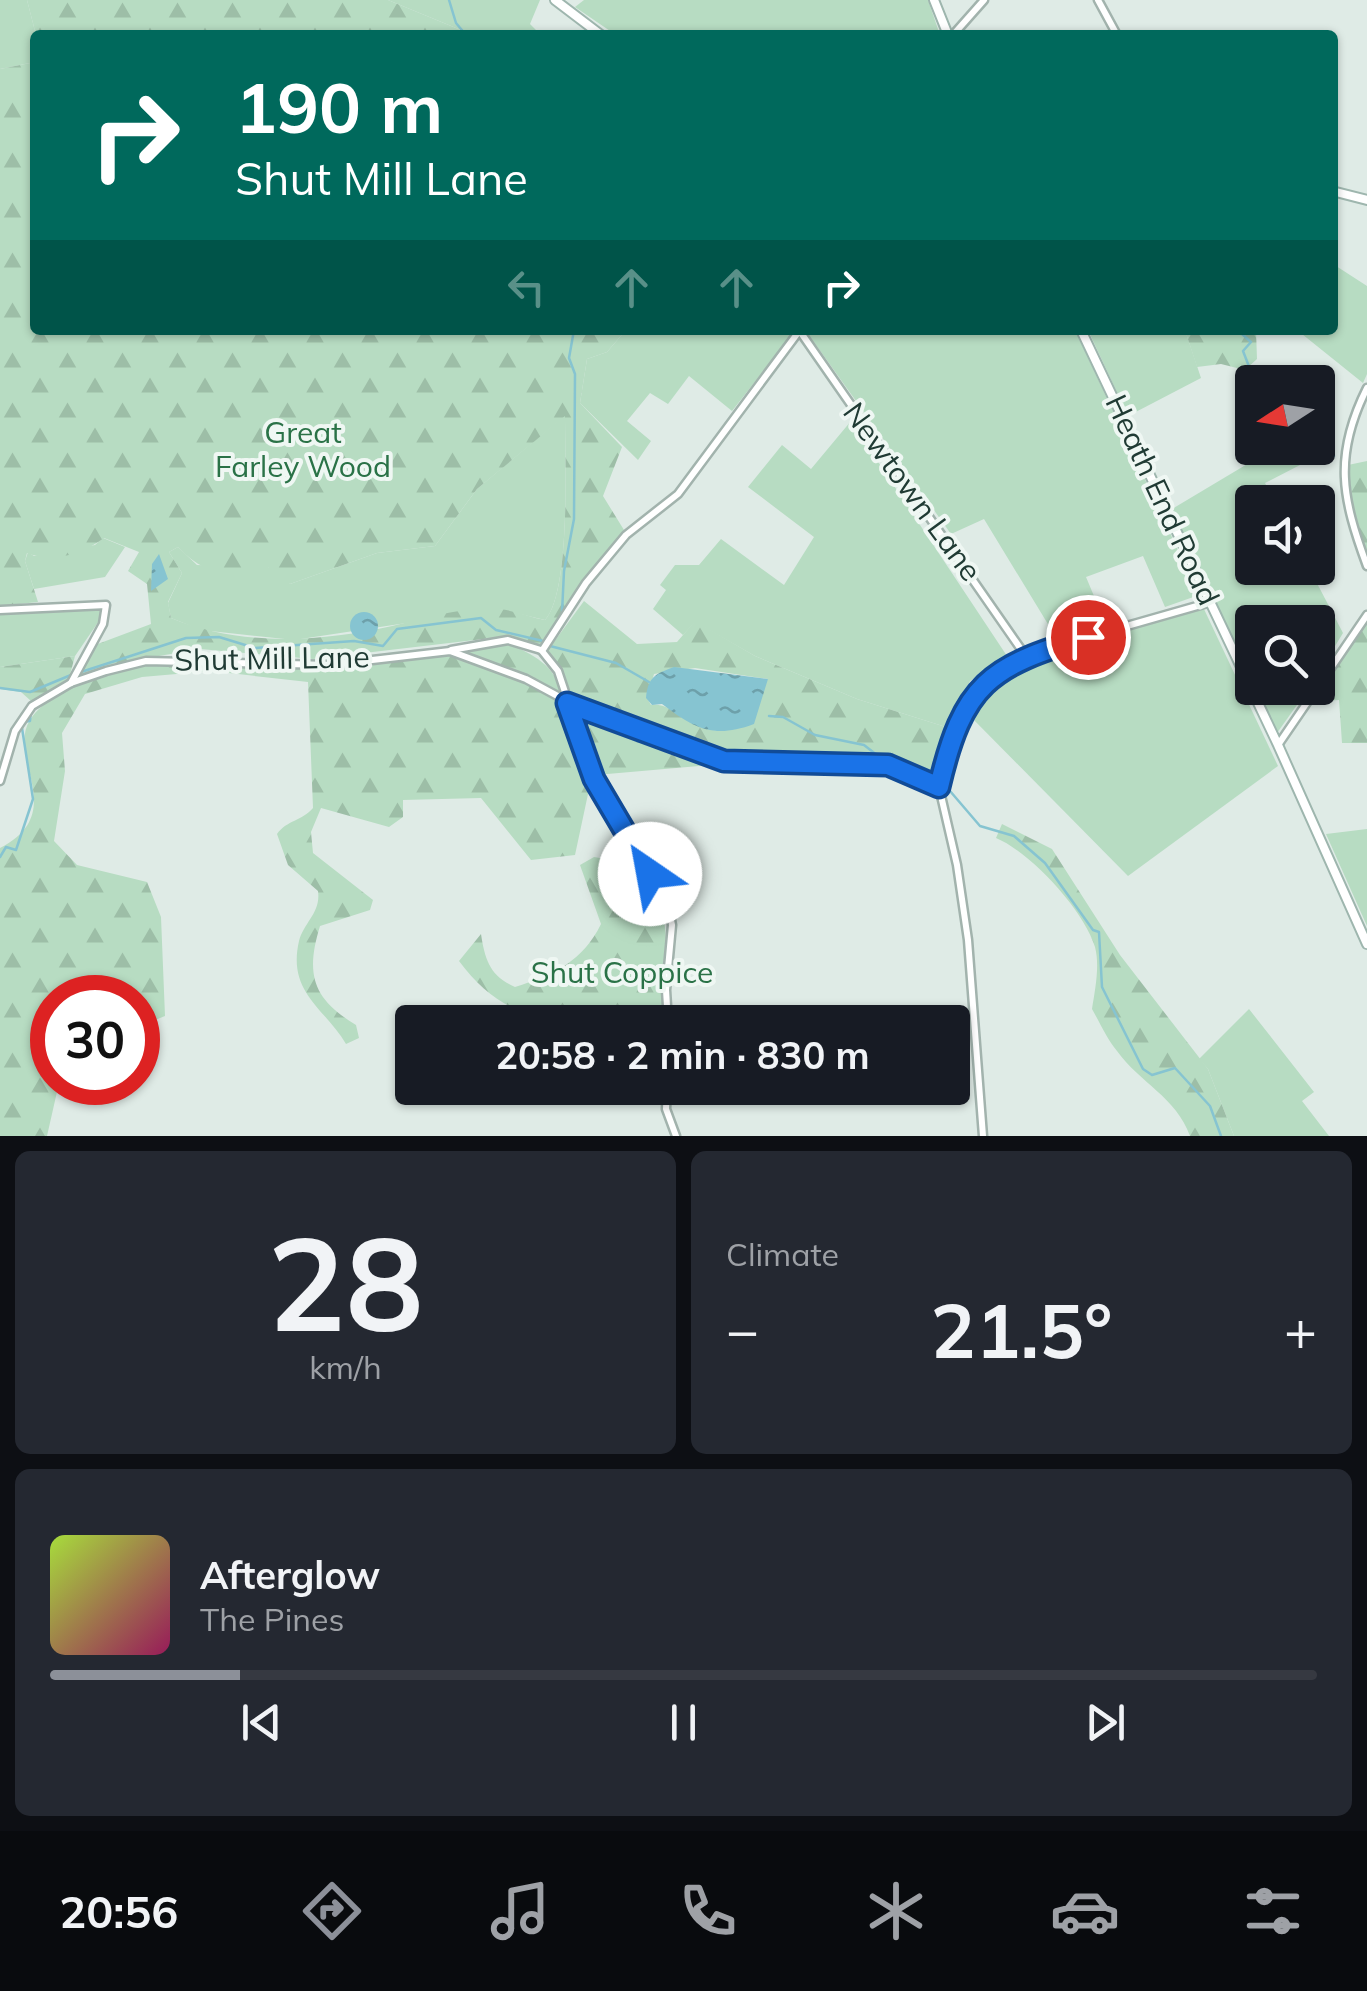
<!DOCTYPE html>
<html lang="en">
<head>
<meta charset="utf-8">
<style>
  :root { --surface:#171b24; --page:#242831; --text:#f1f3f6; --muted:#9ea1a6; --line:#363941; --accent:#8c9099 }
  body { margin:0; font-family:Mulish,sans-serif; background:var(--page); color:var(--text); height:100vh; display:flex; flex-direction:column; font-size:38px; white-space:nowrap }
  * { box-sizing:border-box; margin:0 }
  p { font-size:32px; color:var(--muted) }
  .icon { flex:none; width:55px; height:55px; fill:none; stroke:currentColor; stroke-width:2; stroke-linecap:round; stroke-linejoin:round }
  .map { position:relative; height:1136px; overflow:hidden }
  .panel { display:flex; flex-direction:column; gap:15px; padding:15px; background:#0d0f14; flex:1 }
  .panel>* { flex:none }
  .top-card { position:absolute; left:30px; top:30px; width:1308px; height:305px; border-radius:10px; box-shadow:0 2px 8px #0004; background:#00695c; color:#fff; overflow:hidden }
  .needle { width:65px; rotate:258deg }
  .fabs { position:absolute; left:1235px; top:365px; display:grid; gap:20px }
  .fabs a { display:grid; place-items:center; width:100px; height:100px; border-radius:10px; background:var(--surface); box-shadow:0 2px 8px #0004; font-size:50px }
  .speed { position:absolute; left:30px; top:975px; display:flex; gap:20px; font-size:50px; font-weight:700; text-align:center }
  .speed>* { display:grid; place-content:center; width:130px; height:130px; border-radius:50%; background:var(--surface); box-shadow:0 2px 8px #0004; line-height:1 }
  .speed .limit { border:15px solid #d22; background:#fff; color:#111 }
  .pin { position:absolute; display:grid; place-items:center; width:85px; height:85px; color:#fff; margin:-42px; border:5px solid #fff; border-radius:50%; box-shadow:0 2px 10px #0007 }
  .me { position:absolute; width:110px; margin:-55px; rotate:327deg; stroke-linejoin:round; filter:drop-shadow(0 0 8px #0008) }
  .turn { display:flex; align-items:center; gap:35px; height:210px; padding:0 40px; font-size:45px }
  .turn .icon { width:130px; height:130px; stroke-width:2.5 }
  .turn b { display:block; font-size:70px; line-height:85px }
  .lanes { display:flex; align-items:center; height:95px; padding:0 40px; background:#0003; justify-content:center; gap:50px; direction:ltr }
  .lanes .off { opacity:.35 }
  .big { font-size:75px; font-weight:700; line-height:1.1 }
  .panel .tile { flex:1; display:flex; flex-direction:column; justify-content:center; gap:15px; min-width:0; padding:0 35px; border-radius:15px; background:var(--page) }
  .panel .dial { align-items:center; gap:0 }
  .dial b { font-size:130px; line-height:1 }
  .song { display:flex; align-items:center; gap:30px }
  .cover { width:120px; height:120px; border-radius:15px; background:linear-gradient(135deg,hsl(80 70% 55%),hsl(330 70% 35%)) }
  .played { height:10px; border-radius:5px; background:linear-gradient(90deg,var(--accent) 15%,var(--line) 15%) }
  .keys { display:flex; justify-content:space-around; direction:ltr }
  .heat { display:flex; justify-content:space-between; align-items:center; font-size:55px; direction:ltr }
  .panel .tiles { flex:1; display:grid; gap:15px; grid-template-columns:1fr 1fr }
  .tile:last-child { grid-column:span 2 }
  .trip { position:absolute; left:395px; top:1005px; width:575px; height:100px; border-radius:10px; background:var(--surface); box-shadow:0 2px 8px #0004; font-weight:700; line-height:100px; text-align:center }
  .dock { display:flex; height:160px; justify-content:space-around; align-items:center; background:#090b0e; color:var(--muted) }
  .dock .icon { width:70px; height:70px }
  .dock .on { color:var(--accent) }
  .dock b { font-size:45px; color:var(--text) }
  .map>svg:first-child { display:block }
</style>
</head>
<body>
<div class="map">
<svg width="1367" height="1136" viewBox="0 0 1367 1136">
  <defs>
    <pattern id="forest-firs" width="22" height="20" patternUnits="userSpaceOnUse" patternTransform="scale(2.5)"><rect width="22" height="20" fill="#b7dcc2"/><path d="M5 1l3.5 6h-7zM16 11l3.5 6h-7z" fill="#9dbea7"/></pattern>
    <pattern id="water-ripples" width="26" height="14" patternUnits="userSpaceOnUse" patternTransform="scale(2.5)"><rect width="26" height="14" fill="#86c4d1"/><path d="M2 4q2-2 4 0t4 0M15 11q2-2 4 0t4 0" fill="none" stroke="#6da0aa"/></pattern>
  </defs>
  <rect width="100%" height="100%" fill="#dfebe6"/>
  <!-- grass -->
  <g fill="#b7dcc2">
    <path d="M0,0H27L36,35L35,62L0,69Z"/>
    <path d="M388,0H540L530,24L541,35H473Z"/>
    <path d="M584,0H928L940,35H616L575,7Z"/>
    <path d="M1333,264L1367,286V374L1363,383L1297,330H1332Z"/>
    <path d="M626,330H794L795,331L732,411L689,376L668,404L650,393L627,421L651,441L638,460L580,403L587,359L607,352Z"/>
    <path d="M1075,330L1199,595L1165,607L1143,556L1086,577L1107,627L1057,639L984,519L951,534L806,331Z"/>
    <path d="M1088,330H1185L1201,378L1128,416Z"/>
    <path d="M565,415C565,458 571,592 545,620L499,609L294,640L201,630L171,618L168,603L182,573L169,552L178,547L197,565L268,567L290,584L377,553L435,546L477,489Z"/>
    <path d="M851,421L1007,656L970,681L949,728L857,699L755,656L695,622L683,635L653,609L666,590L660,585L675,565H699L721,539L784,585L814,537L748,487L782,445L811,469Z"/>
    <path d="M1274,448H1289L1302,464L1265,483L1275,502H1252V568H1309L1343,633L1318,674V622H1252V680L1172,509Z"/>
    <path d="M103,538L125,547L105,577L34,589L25,561L28,552L34,556L95,545Z"/>
    <path d="M101,606V618L75,656L0,667V612Z"/>
    <path d="M1203,607L1278,766L1128,876L967,713L1027,660Z"/>
    <path d="M1256,688H1309L1277,733Z"/>
    <path d="M1367,829V926L1326,834Z"/>
    <path d="M1249,1009L1314,1092L1302,1101L1329,1136H1234L1208,1069L1199,1059Z"/>
  </g>
  <!-- forest -->
  <g fill="url(#forest-firs)" fill-rule="evenodd">
    <path d="M27,0H388L473,35H36Z"/>
    <path d="M35,62V330H626L607,352L587,359L580,403L622,447L603,496L624,530L589,573L540,651L509,636L313,659L200,649L112,664L77,677L95,645L151,624L147,584L128,571L139,552L104,538C81,555 52,563 27,553L25,561L38,602L0,606V69ZM565,416C565,459 571,592 545,620C530,617 515,611 500,609C464,606 426,618 392,626C321,642 240,647 171,618L168,602L182,573L169,552L178,547C202,573 234,583 268,567L273,578L290,584L377,553L435,546L477,489Z"/>
    <path d="M1185,330H1256L1257,359L1245,370L1221,364L1197,367Z"/>
    <path d="M1367,461V558L1349,499L1348,465Z"/>
    <path d="M584,601L637,644L677,642L695,621L755,656L857,699L949,728L932,780L876,761L817,764L725,756L573,701L561,668L548,650ZM695,668L768,679L722,731C687,730 675,702 651,705L647,698L654,674Z"/>
    <path d="M1367,619V743H1342L1339,700L1310,702Z"/>
    <path d="M508,643C533,655 556,665 561,694L459,651Z"/>
    <path d="M447,655L524,681L562,703L591,780L575,855L531,860L481,798L403,800V817L389,827L321,808L311,832L313,853L373,900L370,910L320,926C305,975 313,999 356,1025L359,1038L346,1044C325,1008 287,993 299,941C304,922 321,913 318,891L288,865L277,834C287,820 302,821 313,808L308,682L211,671L142,677L85,694L62,733L65,771L54,841L77,865L147,882L161,917L165,1016L138,1027V998H52V1082L59,1083L47,1136H0V848C70,812 6,758 30,720C58,676 169,652 220,656C250,658 279,669 310,669C356,668 402,660 447,655Z"/>
    <path d="M75,656L68,682L31,701L21,692L0,689V667Z"/>
    <path d="M571,708L722,764L596,775Z"/>
    <path d="M1002,824L1052,849L1120,955L1208,1069L1234,1136H1190C1176,1097 1140,1083 1117,1051C1107,1039 1100,1023 1092,1009C1095,990 1100,966 1095,947C1084,910 1030,852 996,838Z"/>
    <path d="M594,857C685,869 665,953 665,1022C582,1022 515,1037 459,961L481,934C485,960 490,976 515,987C554,975 583,961 601,924L580,865Z"/>
  </g>
  <!-- water -->
  <g fill="url(#water-ripples)">
    <path d="M159,554L168,579L151,591L152,564Z"/>
    <circle cx="364" cy="626" r="14"/>
    <path d="M674,667L768,679L754,724C714,739 695,729 662,704L652,705L646,698C648,677 655,674 674,667Z"/>
  </g>
  <g fill="none" stroke-linecap="round" stroke-linejoin="round">
    <!-- stream -->
    <g stroke="#86c4d1" stroke-width="2.5">
      <path d="M449,0L456,23L466,35"/>
      <path d="M1209,330L1242,334L1251,342L1243,351L1255,382"/>
      <path d="M1318,432L1334,456"/>
      <path d="M562,613L564,571L574,519L575,374L569,358L574,330"/>
      <path d="M550,646L616,663L649,682"/>
      <path d="M81,672L186,638L219,637L255,648L354,641L383,646L397,629L481,618L496,630L543,641"/>
      <path d="M0,688L30,692L71,675"/>
      <path d="M769,716L783,717L815,735L864,745L882,759L936,780"/>
      <path d="M23,722L30,721L31,711"/>
      <path d="M950,791L980,826L1014,836L1045,863L1093,930L1099,932L1102,987L1143,1069L1152,1075L1175,1068L1210,1106L1221,1136"/>
      <path d="M0,857L6,847L16,850L33,799L22,728"/>
    </g>
    <!-- street casing -->
    <g stroke="#a2b3ad" stroke-width="11">
      <g id="street">
        <path d="M1098,0L1117,35"/>
        <path d="M953,35L984,0"/>
        <path d="M799,330L1025,655"/>
        <path d="M1367,388C1333,456 1342,498 1367,566"/>
        <path d="M0,610L106,605L103,624L71,683"/>
        <path d="M451,650L508,640L541,650"/>
        <path d="M1318,687L1367,615"/>
        <path d="M1278,745L1317,688"/>
        <path d="M0,781L15,731L32,706L71,683L106,671L146,661L329,665L450,651L526,679L578,707L724,761L888,765L939,787"/>
        <path d="M668,1022L666,990L672,925L666,895L634,852L594,779L558,671L542,651L586,583L626,535L678,494L800,330"/>
        <path d="M667,1088L666,1109L676,1136"/>
        <path d="M983,1136L968,940L957,865L939,787L955,724L983,684L1025,655L1211,602"/>
      </g>
    </g>
    <!-- secondary casing -->
    <g stroke="#9eb6ae" stroke-width="12">
      <g id="secondary">
        <path d="M555,0L601,35"/>
        <path d="M934,0L948,35"/>
        <path d="M1332,191L1367,200"/>
        <path d="M1081,330L1278,745L1367,944"/>
      </g>
    </g>
    <!-- street -->
    <use href="#street" stroke="#fff" stroke-width="6"/>
    <!-- secondary -->
    <use href="#secondary" stroke="#fff" stroke-width="8"/>
  </g>
  <g fill="none" stroke-linecap="round" stroke-linejoin="round">
    <!-- route casing -->
    <g stroke="#114b97" stroke-width="25">
      <path id="route" d="M650,874L594,779L567,703L724,761L888,765L939,787C963,684 989,666 1088,637"/>
    </g>
    <!-- route -->
    <use href="#route" stroke="#1a73e8" stroke-width="18"/>
  </g>
  <g text-anchor="middle" stroke-width="8" stroke-linejoin="round" paint-order="stroke">
    <!-- park labels -->
    <g font-size="30" fill="#2a7247" stroke="#eff7f3">
      <text x="303" y="443">Great<tspan x="303" dy="34">Farley Wood</tspan></text>
      <text x="622" y="983">Shut Coppice</text>
    </g>
    <!-- street labels -->
    <g font-size="30" fill="#203b34" stroke="#eff7f3">
      <text transform="translate(912 492) rotate(54)" y="10">Newtown Lane</text>
      <text transform="translate(1162 500) rotate(65)" y="10">Heath End Road</text>
      <text transform="translate(272 659) rotate(-1)" y="10">Shut Mill Lane</text>
    </g>
  </g>
</svg>
<div class="fabs">
<a><svg class="needle" viewBox="-14 -14 28 28"><path d="M0-13l5 13h-10z" fill="#e53935"/><path d="M0 13l5-13h-10z" fill="#9ea1a6"/></svg></a>
<a><svg class="icon" aria-label="sound" viewBox="0 0 24 24"><path d="M4 9h4l5-4v14l-5-4H4zM17 9q2 3 0 6"/></svg></a>
<a><svg class="icon" aria-label="search" viewBox="0 0 24 24"><circle cx="10" cy="10" r="6"/><path d="M15 15l6 6"/></svg></a>
</div>
<div class="speed"><div class="limit">30</div></div>
<div class="pin" style="left:1088px;top:637px;background:#d93025"><svg class="icon" aria-label="arrive" viewBox="0 0 24 24"><path d="M6 21V4h12l-3 4 3 4H6"/></svg></div>
<svg class="me" style="left:650px;top:874px" viewBox="-20 -20 40 40"><circle r="19" fill="#fff"/><path d="M0-13L10 11 0 6-10 11z" fill="#1a73e8"/></svg>
<div class="trip">20:58 · 2 min · 830 m</div>
<div class="top-card">
<div class="turn"><svg class="icon" aria-label="right" viewBox="0 0 24 24"><path d="M7 20v-9h11M14 6l5 5-5 5"/></svg><div><b>190 m</b>Shut Mill Lane</div></div>
<div class="lanes"><svg class="icon off" aria-label="left" viewBox="0 0 24 24"><path d="M17 20v-9H6M10 6l-5 5 5 5"/></svg><svg class="icon off" aria-label="ahead" viewBox="0 0 24 24"><path d="M12 20V5M6 11l6-6 6 6"/></svg><svg class="icon off" aria-label="ahead" viewBox="0 0 24 24"><path d="M12 20V5M6 11l6-6 6 6"/></svg><svg class="icon" aria-label="right" viewBox="0 0 24 24"><path d="M7 20v-9h11M14 6l5 5-5 5"/></svg></div>
</div>
</div>
<section class="panel">
<div class="tiles">
<div class="tile dial"><b>28</b><p>km/h</p></div>
<div class="tile"><p>Climate</p>
<div class="heat"><a>−</a><b class="big">21.5°</b><a>+</a></div>
</div>
<div class="tile">
<div class="song"><i class="cover"></i><div><b>Afterglow</b><p>The Pines</p></div></div>
<div class="played"></div>
<div class="keys"><svg class="icon" aria-label="previous" viewBox="0 0 24 24"><path d="M18 5L8 12l10 7zM5 5v14"/></svg><svg class="icon" aria-label="pause" viewBox="0 0 24 24"><path d="M8 5v14M16 5v14"/></svg><svg class="icon" aria-label="next" viewBox="0 0 24 24"><path d="M6 5l10 7-10 7zM19 5v14"/></svg></div>
</div>
</div>
</section>
<nav class="dock">
<b>20:56</b>
<svg class="icon on" aria-label="directions" viewBox="0 0 24 24"><path d="M12 3l9 9-9 9-9-9zM9 14v-3h6M13 9l2 2-2 2"/></svg>
<svg class="icon" aria-label="music" viewBox="0 0 24 24"><path d="M9 18V5l10-2v13"/><circle cx="6" cy="18" r="3"/><circle cx="16" cy="16" r="3"/></svg>
<svg class="icon" aria-label="phone" viewBox="0 0 24 24"><path d="M5 4h4l2 5-3 2q2 4 5 5l2-3 5 2v4C11 20 4 13 5 4z"/></svg>
<svg class="icon" aria-label="climate" viewBox="0 0 24 24"><path d="M12 3v18M4 7l16 10M4 17L20 7"/></svg>
<svg class="icon" aria-label="car" viewBox="0 0 24 24"><path d="M5 17H2v-5l4-1 3-4h7l3 4 3 1v5h-3M9 17h6M6 11h13"/><circle cx="7" cy="17" r="2"/><circle cx="17" cy="17" r="2"/></svg>
<svg class="icon" aria-label="filters" viewBox="0 0 24 24"><path d="M4 7h16M4 17h16"/><circle cx="9" cy="7" r="2"/><circle cx="15" cy="17" r="2"/></svg>
</nav>
</body>
</html>
